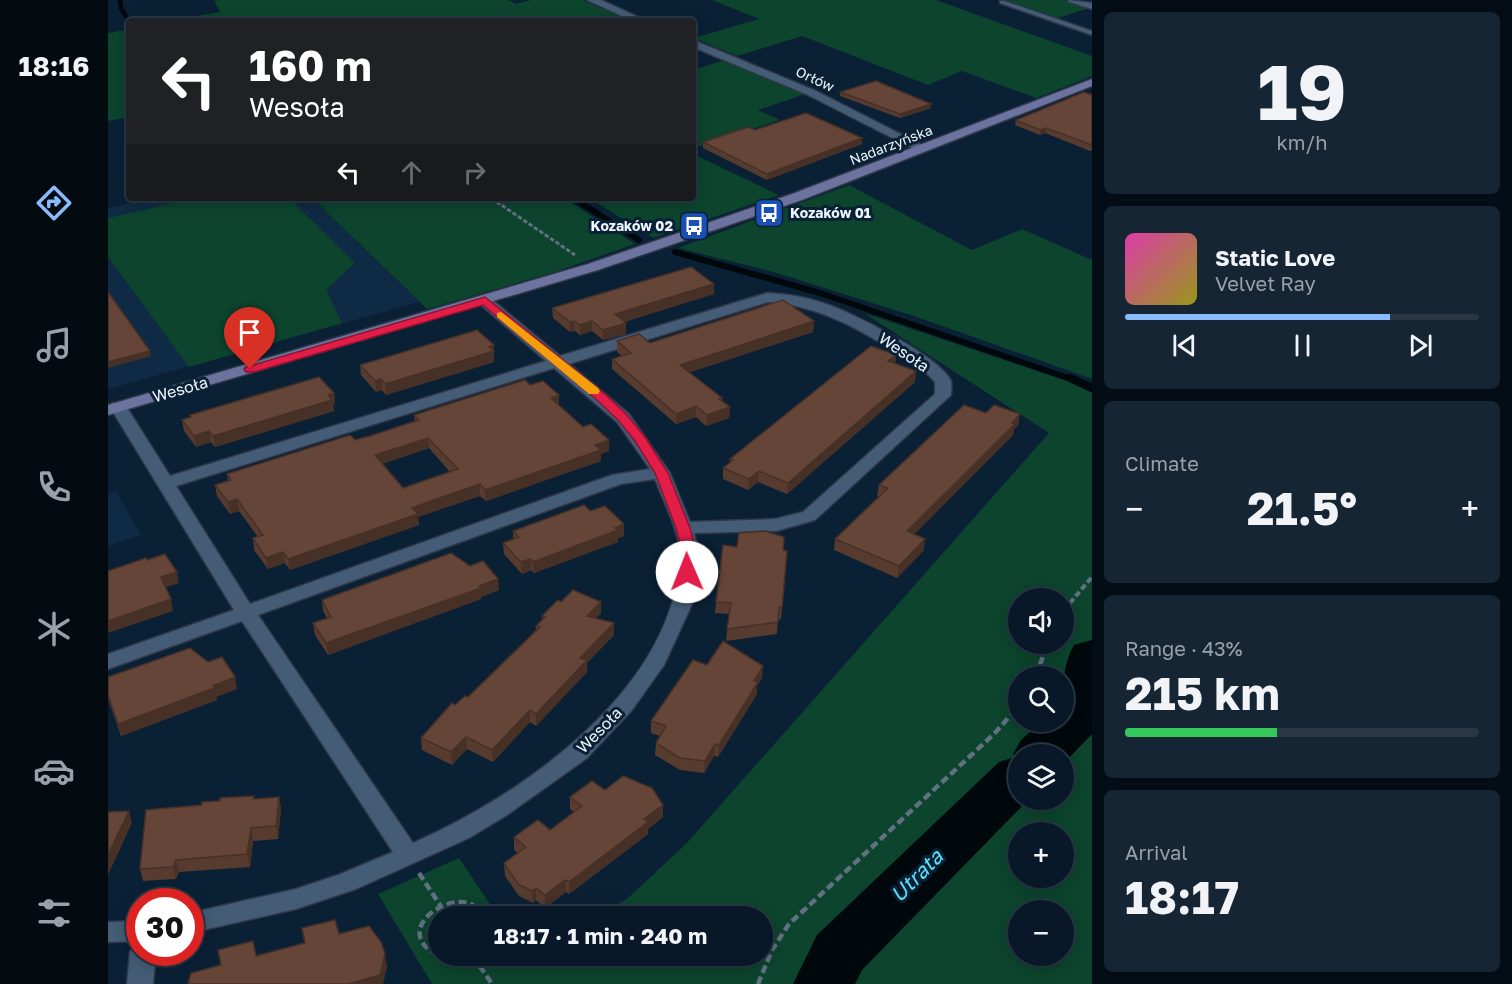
<!DOCTYPE html>
<html lang="en">
<head>
<meta charset="utf-8">
<style>
  :root { --surface:#081828; --page:#162534; --text:#f1f3f6; --muted:#98a0a8; --line:#293745; --accent:#88bafc }
  body { margin:0; font-family:"Golos Text",sans-serif; background:var(--page); color:var(--text); height:100vh; display:flex; flex-direction:column; font-size:22px; white-space:nowrap }
  * { box-sizing:border-box; margin:0 }
  p { font-size:20px; color:var(--muted) }
  .icon { flex:none; width:33px; height:33px; fill:none; stroke:currentColor; stroke-width:2; stroke-linecap:round; stroke-linejoin:round }
  .map { position:relative; flex:1; overflow:hidden }
  .side { display:flex; flex-direction:column; gap:12px; padding:12px; background:#040d16; width:420px }
  .side>* { flex:none }
  .top-card { position:absolute; left:18px; top:18px; width:570px; height:183px; border-radius:6px; box-shadow:0 3px 15px #0003,0 0 0 2px var(--line); background:#202124; color:#fff; overflow:hidden }
  .tools { position:absolute; left:900px; top:588px; display:grid; gap:12px }
  .tools a { display:grid; place-items:center; width:66px; height:66px; border-radius:50%; background:var(--surface); box-shadow:0 3px 15px #0003,0 0 0 2px var(--line); font-size:30px }
  .speed { position:absolute; left:18px; top:888px; display:flex; gap:12px; font-size:30px; font-weight:700; text-align:center }
  .speed>* { display:grid; place-content:center; width:78px; height:78px; border-radius:50%; background:var(--surface); box-shadow:0 3px 15px #0003,0 0 0 2px var(--line); line-height:1 }
  .speed .limit { border:9px solid #d22; background:#fff; color:#111 }
  .pin { position:absolute; display:grid; place-items:center; width:51px; height:51px; color:#fff; margin:-62px -26px; border-radius:50% 50% 50% 0; rotate:-45deg; box-shadow:0 0 6px #0007 }
  .pin .icon { rotate:45deg }
  .me { position:absolute; width:66px; margin:-33px; rotate:359deg; stroke-linejoin:round; filter:drop-shadow(0 0 4px #0008) }
  .turn { display:flex; align-items:center; gap:21px; height:126px; padding:0 24px; font-size:27px }
  .turn .icon { width:78px; height:78px; stroke-width:2.5 }
  .turn b { display:block; font-size:42px; line-height:51px }
  .lanes { display:flex; align-items:center; height:57px; padding:0 24px; background:#0003; justify-content:center; gap:30px; direction:ltr }
  .lanes .off { opacity:.35 }
  .big { font-size:45px; font-weight:700; line-height:1.1 }
  .side .widget { flex:1; display:flex; flex-direction:column; justify-content:center; gap:9px; min-width:0; padding:0 21px; border-radius:9px; background:var(--page) }
  .side .dial { align-items:center; gap:0 }
  .dial b { font-size:78px; line-height:1 }
  .song { display:flex; align-items:center; gap:18px }
  .cover { width:72px; height:72px; border-radius:9px; background:linear-gradient(135deg,hsl(320 70% 55%),hsl(60 70% 35%)) }
  .played { height:6px; border-radius:3px; background:linear-gradient(90deg,var(--accent) 75%,var(--line) 75%) }
  .keys { display:flex; justify-content:space-around; direction:ltr }
  .heat { display:flex; justify-content:space-between; align-items:center; font-size:33px; direction:ltr }
  .charge { height:9px; border-radius:4px; background:linear-gradient(90deg,#34c759 43%,var(--line) 0) }
  .trip { position:absolute; left:320px; top:906px; width:345px; height:60px; border-radius:30px; background:var(--surface); box-shadow:0 3px 15px #0003,0 0 0 2px var(--line); font-weight:700; line-height:60px; text-align:center }
  main { display:flex; flex:1; min-height:0 }
  .tab-bar { display:flex; flex-direction:column; width:108px; justify-content:space-around; align-items:center; background:#030a10; color:var(--muted) }
  .tab-bar .icon { width:42px; height:42px }
  .tab-bar .current { color:var(--accent) }
  .tab-bar b { font-size:27px; color:var(--text) }
  .map>svg:first-child { display:block }
</style>
</head>
<body>
<main>
<nav class="tab-bar">
<b>18:16</b>
<svg class="icon current" aria-label="directions" viewBox="0 0 24 24"><path d="M12 3l9 9-9 9-9-9zM9 14v-3h6M13 9l2 2-2 2"/></svg>
<svg class="icon" aria-label="music" viewBox="0 0 24 24"><path d="M9 18V5l10-2v13"/><circle cx="6" cy="18" r="3"/><circle cx="16" cy="16" r="3"/></svg>
<svg class="icon" aria-label="phone" viewBox="0 0 24 24"><path d="M5 4h4l2 5-3 2q2 4 5 5l2-3 5 2v4C11 20 4 13 5 4z"/></svg>
<svg class="icon" aria-label="climate" viewBox="0 0 24 24"><path d="M12 3v18M4 7l16 10M4 17L20 7"/></svg>
<svg class="icon" aria-label="car" viewBox="0 0 24 24"><path d="M5 17H2v-5l4-1 3-4h7l3 4 3 1v5h-3M9 17h6M6 11h13"/><circle cx="7" cy="17" r="2"/><circle cx="17" cy="17" r="2"/></svg>
<svg class="icon" aria-label="filters" viewBox="0 0 24 24"><path d="M4 7h16M4 17h16"/><circle cx="9" cy="7" r="2"/><circle cx="15" cy="17" r="2"/></svg>
</nav>
<div class="map">
<svg width="984" height="984" viewBox="0 0 984 984">
  <rect width="100%" height="100%" fill="#0a2035"/>
  <!-- built -->
  <g fill="#0f2a44">
    <path d="M45,198H204L311,302L0,389V208Z"/>
    <path d="M8,491L33,535L0,546V493Z"/>
  </g>
  <!-- green -->
  <g fill="#0c442d" fill-rule="evenodd">
    <path d="M106,0H400L408,4L423,0H474L525,21H61L112,12Z"/>
    <path d="M604,0H828L984,56V76L928,98L854,71L820,85L694,36L629,56L586,38L651,19Z"/>
    <path d="M896,0H956L981,8L950,18Z"/>
    <path d="M17,30L21,35V117L0,121V33Z"/>
    <path d="M617,60L697,94L650,110L672,120L585,148V70Z"/>
    <path d="M585,154L671,195L545,238L481,198H585Z"/>
    <path d="M741,185L864,250L914,229L984,260V379L806,316L662,271L570,248Z"/>
    <path d="M87,198H181L247,263L218,290L234,323L81,367L0,257V218Z"/>
    <path d="M204,198H456L527,244L447,272L319,309Z"/>
    <path d="M756,313L965,383L984,393V984H324L270,894L351,858L390,916H330V956H416L420,960L427,956H654V916H490L520,898L578,844L941,433ZM910,598H956V644H910ZM910,676H956V722H910ZM910,754H956V800H910ZM910,832H956V878H910ZM910,910H956V956H910Z"/>
  </g>
  <g fill="none" stroke-linecap="round" stroke-linejoin="round">
    <!-- stream-far2 -->
    <path stroke="#00080b" stroke-width="4.5" d="M12,0L13,8L21,21"/>
    <!-- stream-far1 -->
    <g stroke="#00080b" stroke-width="6">
      <path d="M465,198L531,240"/>
      <path d="M567,252L712,293L966,380"/>
    </g>
    <!-- stream -->
    <path stroke="#00080b" stroke-width="8" d="M962,378L984,388"/>
    <!-- river -->
    <path fill="#00080b" fill-rule="evenodd" d="M984,640V734L956,763V754H910V800H920L754,970L747,984H685L709,935L891,762L907,757L905,754L913,740L933,722H956C956,694 952,669 966,645Z"/>
    <!-- lane casing -->
    <g stroke="#2f3749" stroke-width="3">
      <path id="lane" d="M892,1H896L984,31V35L892,3Z"/>
    </g>
    <!-- street casing -->
    <g stroke="#2f3749" stroke-width="3">
      <g id="street">
        <path d="M479,0H493L539,21H525Z"/>
        <path d="M960,0L984,3V9L961,2Z"/>
        <path d="M585,40L708,91L820,148L814,152L810,151L700,95L585,47Z"/>
        <path d="M659,293C679,294 699,297 718,304C743,312 833,357 843,381C844,385 843,391 843,395L707,520L668,531L586,533L592,555L584,604L556,665L524,710L479,758L399,815L361,838L248,889L188,909L82,933V913L188,889L230,875L285,852L134,621L0,669V654L126,610L2,407L4,403H16L62,476L438,361L372,304L370,301L372,298H382L452,356ZM660,302C706,305 744,325 783,349C799,359 815,368 827,382V394L695,512L667,519L582,522L562,473L521,414L461,364ZM446,368L509,422L542,469L504,475L142,604L68,486ZM547,479C555,500 573,535 572,557C566,689 415,795 305,843L150,615L513,484Z"/>
        <path d="M32,921V941L0,942V922Z"/>
        <path d="M32,943V952H48L45,984H19L22,952L26,945Z"/>
      </g>
    </g>
    <!-- secondary casing -->
    <g stroke="#2f3749" stroke-width="3">
      <path id="secondary" d="M984,79V86L694,200L490,270L0,415V405L480,264L684,194Z"/>
    </g>
    <!-- path-far2 -->
    <path stroke="#617182" stroke-width="3" stroke-dasharray="4.5 2" stroke-linecap="butt" d="M383,198L467,255"/>
    <!-- path-far1 -->
    <g stroke="#617182" stroke-width="4" stroke-dasharray="6 3" stroke-linecap="butt">
      <path d="M956,610L984,577"/>
      <path d="M939,647L940,644"/>
    </g>
    <!-- path -->
    <g stroke="#617182" stroke-width="4.5" stroke-dasharray="8 4" stroke-linecap="butt">
      <path d="M928,676L939,645"/>
      <path d="M311,873L332,905"/>
      <path d="M330,955C326,953 321,950 318,947C295,924 339,894 363,904C368,907 373,912 378,916"/>
      <path d="M330,956L351,958L358,956"/>
      <path d="M365,956L384,984"/>
      <path d="M650,984L664,950L681,924L886,734L910,707"/>
    </g>
    <!-- lane -->
    <use href="#lane" fill="#445c75" fill-rule="evenodd"/>
    <!-- street -->
    <use href="#street" fill="#445c75" fill-rule="evenodd"/>
    <!-- secondary -->
    <use href="#secondary" fill="#6b739e" fill-rule="evenodd"/>
  </g>
  <!-- wall -->
  <g fill="#573b2f" fill-rule="evenodd">
    <path d="M732,92L823,104V108L792,118L732,96Z"/>
    <path d="M976,92L984,150L982,151L937,133L932,135L907,125L908,120Z"/>
    <path d="M647,130L754,138V144L659,180L595,148V142Z"/>
    <path d="M606,284V294L516,322L518,334L495,340L484,331L472,335L467,331L462,332L445,318L444,308Z"/>
    <path d="M706,321L705,332L581,372L614,398V400L622,407L621,418L598,426L588,417L568,424L504,369V359L514,356L509,352V341L542,343Z"/>
    <path d="M386,355V362L278,395L274,390L268,392L253,375L252,365Z"/>
    <path d="M788,355L787,363L807,382L679,494L650,482L640,490L615,479V468L622,463V459Z"/>
    <path d="M422,385L451,405L501,451L493,454V461L378,501L372,496L321,513L310,517L311,525L182,570L177,563L160,569L146,550L145,538L150,537L131,511L122,514L109,496L107,485L120,481L119,474L262,436L307,421L306,415ZM321,448L342,472L295,488L274,464Z"/>
    <path d="M226,393L227,404L225,405L226,411L107,447L103,442L88,447L76,431L74,420L82,418V415Z"/>
    <path d="M912,414L910,425L906,429L905,435L806,534L816,550L789,578L726,550L727,539L771,497L769,496L771,485Z"/>
    <path d="M482,511L516,524V536L510,538V542L426,573L423,570L414,574L396,554L395,543L405,539V531Z"/>
    <path d="M675,550L674,608L673,619H670L669,634L618,641L621,614L607,613L608,602Z"/>
    <path d="M391,590L373,597V599L220,655L207,635L205,623L219,618L215,611L214,600Z"/>
    <path d="M493,613L488,618L506,623V635L479,663V672L428,726L422,722L385,762L359,749L344,765L314,750L313,738L347,705L360,697L428,630V626L434,620V616Z"/>
    <path d="M599,665L654,678L649,686V694L610,757L606,756L596,773L572,770L547,755L548,743L552,736L543,733V721Z"/>
    <path d="M0,677L129,689L108,697L109,700L13,736L0,699Z"/>
    <path d="M497,790L555,805V817L540,829V834L461,894L458,892L437,908L428,900L425,903L411,896L397,876L396,863L410,853L406,850V837L442,830L466,812L462,809V797Z"/>
    <path d="M146,796V799L171,797L173,809L170,839L145,841L142,867L71,872L68,879L35,881L32,869L94,805L112,801Z"/>
  </g>
  <!-- shaded-wall -->
  <g fill="#473026">
    <path d="M823,104V108L792,118V114Z"/>
    <path d="M938,128L937,133L932,135V130Z"/>
    <path d="M754,138V144L659,180V174Z"/>
    <path d="M606,284V294L507,324V314Z"/>
    <path d="M466,321L467,331L462,332V322Z"/>
    <path d="M484,321V331L472,335V325Z"/>
    <path d="M706,321L705,332L571,376L572,365Z"/>
    <path d="M518,323V334L495,340V330Z"/>
    <path d="M386,345V362L278,395L277,384Z"/>
    <path d="M42,351L43,356L0,368V362Z"/>
    <path d="M788,355L787,365L780,361Z"/>
    <path d="M808,371L807,382L679,494L680,483Z"/>
    <path d="M273,379L274,390L268,392L267,381Z"/>
    <path d="M226,393L227,404L225,405L226,411L107,447L105,436Z"/>
    <path d="M451,395V406L443,398Z"/>
    <path d="M588,406V417L568,424V414Z"/>
    <path d="M622,407L621,418L598,426L599,415Z"/>
    <path d="M912,414L910,425L906,429L905,435L798,543L799,531Z"/>
    <path d="M101,431L103,442L88,447L86,436Z"/>
    <path d="M320,438L321,448L268,466L267,455Z"/>
    <path d="M501,440V451L493,454V461L378,501L377,490L487,445Z"/>
    <path d="M651,471L650,482L640,490L641,479Z"/>
    <path d="M372,484V496L310,517L311,525L182,570L180,559L304,508Z"/>
    <path d="M129,499L131,511L122,514L120,502Z"/>
    <path d="M516,524V536L510,538V542L426,573L425,562Z"/>
    <path d="M817,539L816,550L789,578L791,566Z"/>
    <path d="M175,552L177,563L160,569L158,558Z"/>
    <path d="M423,559V570L414,574L413,562Z"/>
    <path d="M69,572L71,583L56,588L53,577Z"/>
    <path d="M390,579L391,590L373,597V599L220,655L218,643Z"/>
    <path d="M63,599L65,611L0,633V621Z"/>
    <path d="M493,602V613L479,627V616Z"/>
    <path d="M506,623V635L479,663V672L428,726V714L472,658Z"/>
    <path d="M655,666L654,678L649,686V694L610,757L611,745Z"/>
    <path d="M127,677L129,689L108,697L109,700L13,736L10,724Z"/>
    <path d="M422,710V722L385,762L384,750Z"/>
    <path d="M358,737L359,749L344,765L343,752Z"/>
    <path d="M607,744L606,756L596,773L597,761Z"/>
    <path d="M171,797L173,809L170,839L168,826Z"/>
    <path d="M555,805V817L540,829V834L461,894V882L536,819Z"/>
    <path d="M21,811L24,823L0,875V855Z"/>
    <path d="M143,828L145,841L142,867L139,854Z"/>
    <path d="M68,860L71,872L68,879L65,867Z"/>
    <path d="M457,880L458,892L437,908V895Z"/>
    <path d="M428,888V900L425,903L424,891Z"/>
    <path d="M277,954L279,967L275,984H243V983Z"/>
  </g>
  <!-- building -->
  <g fill="#654537" stroke="#473026" stroke-width="1.5" fill-rule="evenodd">
    <path d="M768,81L823,104L792,114L732,92Z"/>
    <path d="M976,92L984,95V145L938,128L932,130L908,120Z"/>
    <path d="M698,113L754,138L659,174L595,142L640,127L647,130Z"/>
    <path d="M583,267L606,284L507,314L518,323L495,330L484,321L472,325L466,321L462,322L444,308Z"/>
    <path d="M0,292L42,351L0,362Z"/>
    <path d="M675,300L706,321L572,365L614,398L611,399L622,407L599,415L588,406L568,414L504,359L523,353L509,341L531,334L542,343Z"/>
    <path d="M369,330L386,345L381,347L386,351L277,384L273,379L267,381L252,365Z"/>
    <path d="M763,346L788,355L780,361L808,371L680,483L651,471L641,479L615,468L625,460L622,459Z"/>
    <path d="M211,377L226,393L220,395L224,400L105,436L101,431L86,436L74,420L83,417L82,415Z"/>
    <path d="M417,380L422,385L435,381L451,395L443,398L475,427L483,424L501,440L487,445L493,450L377,490L372,484L320,502L304,508L310,514L180,559L175,552L158,558L145,538L155,535L129,499L120,502L107,485L123,480L119,474L242,435L247,440L262,436L311,420L306,415ZM320,438L350,469L295,488L267,455Z"/>
    <path d="M856,405L878,413L886,405L912,414L904,423L907,424L799,531L817,539L791,566L727,539L780,488L771,485Z"/>
    <path d="M476,505L482,511L497,506L516,524L507,528L510,530L425,562L423,559L413,562L395,543L411,537L405,531Z"/>
    <path d="M657,531L676,537L675,550L679,551L674,608L671,607L670,622L619,629L623,603L608,602L615,545L629,547L631,533Z"/>
    <path d="M343,553L362,566L375,561L390,579L371,586L373,588L218,643L205,623L223,617L214,600Z"/>
    <path d="M57,554L69,572L53,577L63,599L0,621V571L38,558L39,560Z"/>
    <path d="M465,590L493,602L479,616L506,623L472,658L479,660L428,714L422,710L384,750L358,737L343,752L313,738L344,703L347,705L357,696L360,697L432,627L428,626L437,617L434,616L450,600L453,602Z"/>
    <path d="M615,641L655,666L646,681L650,682L611,745L607,744L597,761L572,758L548,743L558,726L543,721L585,660L599,665Z"/>
    <path d="M82,648L100,662L114,657L127,677L105,686L106,688L10,724L0,695V677Z"/>
    <path d="M515,776L544,788L555,805L536,819L540,822L461,882L457,880L437,895L428,888L424,891L410,884L396,863L418,847L406,837L430,820L442,830L474,806L462,797L484,781L497,790Z"/>
    <path d="M146,796L145,799L171,797L168,826L143,828L139,854L68,860L65,867L32,869L38,810L94,805V802L112,801V798Z"/>
    <path d="M21,811L0,855V812Z"/>
    <path d="M227,920L231,934L261,926L273,942L277,954L272,975L243,983V984H80L83,973L113,965L110,950L145,941L148,956L197,943L194,928Z"/>
  </g>
  <!-- route -->
  <path fill="#e11d48" stroke="#92132f" stroke-width="1.5" d="M377,297L498,395L519,415L537,437L560,473L582,528L589,555L584,575L579,576L572,572L575,555L568,528L547,473L527,441L510,420L489,400L375,305L146,372H138L136,369L138,367Z"/>
  <!-- slow -->
  <path fill="#f59e0b" d="M393,312L490,388L492,391L490,394H481L389,317V313Z"/>
  <!-- icons -->
  <defs>
    <g id="bus-square" transform="scale(1.5)"><rect x="-9" y="-9" width="18" height="18" rx="4" fill="#1a4fb4" stroke="#0a2035"/><path d="M-5-6H5V4H4V6H2V4H-2V6H-4V4H-5ZM-3.5-4V0h7V-4ZM-3.5 1.2v1.5H-2V1.2ZM2 1.2v1.5H3.5V1.2Z" fill="#fff"/></g>
  </defs>
  <g fill-rule="evenodd">
    <use href="#bus-square" x="661" y="213"/>
    <use href="#bus-square" x="586" y="226"/>
  </g>
  <g text-anchor="middle" stroke-width="6" stroke-linejoin="round" paint-order="stroke">
    <!-- far-street labels -->
    <g font-size="14" fill="#edf5fe" stroke="#0a2035">
      <text transform="translate(707 79) rotate(25)" y="5">Orłów</text>
      <text transform="translate(783 145) rotate(-21)" y="5">Nadarzyńska</text>
    </g>
    <!-- far-poi labels -->
    <g font-size="14" font-weight="bold" fill="#edf5fe" stroke="#0a2035" text-anchor="start">
      <text x="682" y="218">Kozaków 01</text>
      <text x="565" y="231" text-anchor="end">Kozaków 02</text>
    </g>
    <!-- street labels -->
    <g font-size="16" fill="#edf5fe" stroke="#0a2035">
      <text transform="translate(796 352) rotate(34)" y="6">Wesoła</text>
      <text transform="translate(72 389) rotate(-16)" y="6">Wesoła</text>
      <text transform="translate(491 730) rotate(-46)" y="6">Wesoła</text>
    </g>
    <!-- near-water labels -->
    <g font-size="21" font-style="italic" fill="#59e1f7" stroke="#0a2035">
      <text transform="translate(809 876) rotate(-45)" y="7">Utrata</text>
    </g>
  </g>
</svg>
<div class="tools">
<a><svg class="icon" aria-label="sound" viewBox="0 0 24 24"><path d="M4 9h4l5-4v14l-5-4H4zM17 9q2 3 0 6"/></svg></a>
<a><svg class="icon" aria-label="search" viewBox="0 0 24 24"><circle cx="10" cy="10" r="6"/><path d="M15 15l6 6"/></svg></a>
<a><svg class="icon" aria-label="layers" viewBox="0 0 24 24"><path d="M12 4l9 5-9 5-9-5zM3 14l9 5 9-5"/></svg></a>
<a>+</a>
<a>−</a>
</div>
<div class="speed"><div class="limit">30</div></div>
<div class="pin" style="left:142px;top:369px;background:#d93025"><svg class="icon" aria-label="arrive" viewBox="0 0 24 24"><path d="M6 21V4h12l-3 4 3 4H6"/></svg></div>
<svg class="me" style="left:579px;top:572px" viewBox="-20 -20 40 40"><circle r="19" fill="#fff"/><path d="M0-13L10 11 0 6-10 11z" fill="#e11d48"/></svg>
<div class="trip">18:17 · 1 min · 240 m</div>
<div class="top-card">
<div class="turn"><svg class="icon" aria-label="left" viewBox="0 0 24 24"><path d="M17 20v-9H6M10 6l-5 5 5 5"/></svg><div><b>160 m</b>Wesoła</div></div>
<div class="lanes"><svg class="icon" aria-label="left" viewBox="0 0 24 24"><path d="M17 20v-9H6M10 6l-5 5 5 5"/></svg><svg class="icon off" aria-label="ahead" viewBox="0 0 24 24"><path d="M12 20V5M6 11l6-6 6 6"/></svg><svg class="icon off" aria-label="right" viewBox="0 0 24 24"><path d="M7 20v-9h11M14 6l5 5-5 5"/></svg></div>
</div>
</div>
<section class="side">
<div class="widget dial"><b>19</b><p>km/h</p></div>
<div class="widget">
<div class="song"><i class="cover"></i><div><b>Static Love</b><p>Velvet Ray</p></div></div>
<div class="played"></div>
<div class="keys"><svg class="icon" aria-label="previous" viewBox="0 0 24 24"><path d="M18 5L8 12l10 7zM5 5v14"/></svg><svg class="icon" aria-label="pause" viewBox="0 0 24 24"><path d="M8 5v14M16 5v14"/></svg><svg class="icon" aria-label="next" viewBox="0 0 24 24"><path d="M6 5l10 7-10 7zM19 5v14"/></svg></div>
</div>
<div class="widget"><p>Climate</p>
<div class="heat"><a>−</a><b class="big">21.5°</b><a>+</a></div>
</div>
<div class="widget"><p>Range · 43%</p><b class="big">215 km</b><div class="charge"></div></div>
<div class="widget"><p>Arrival</p><b class="big">18:17</b></div>
</section>
</main>
</body>
</html>
